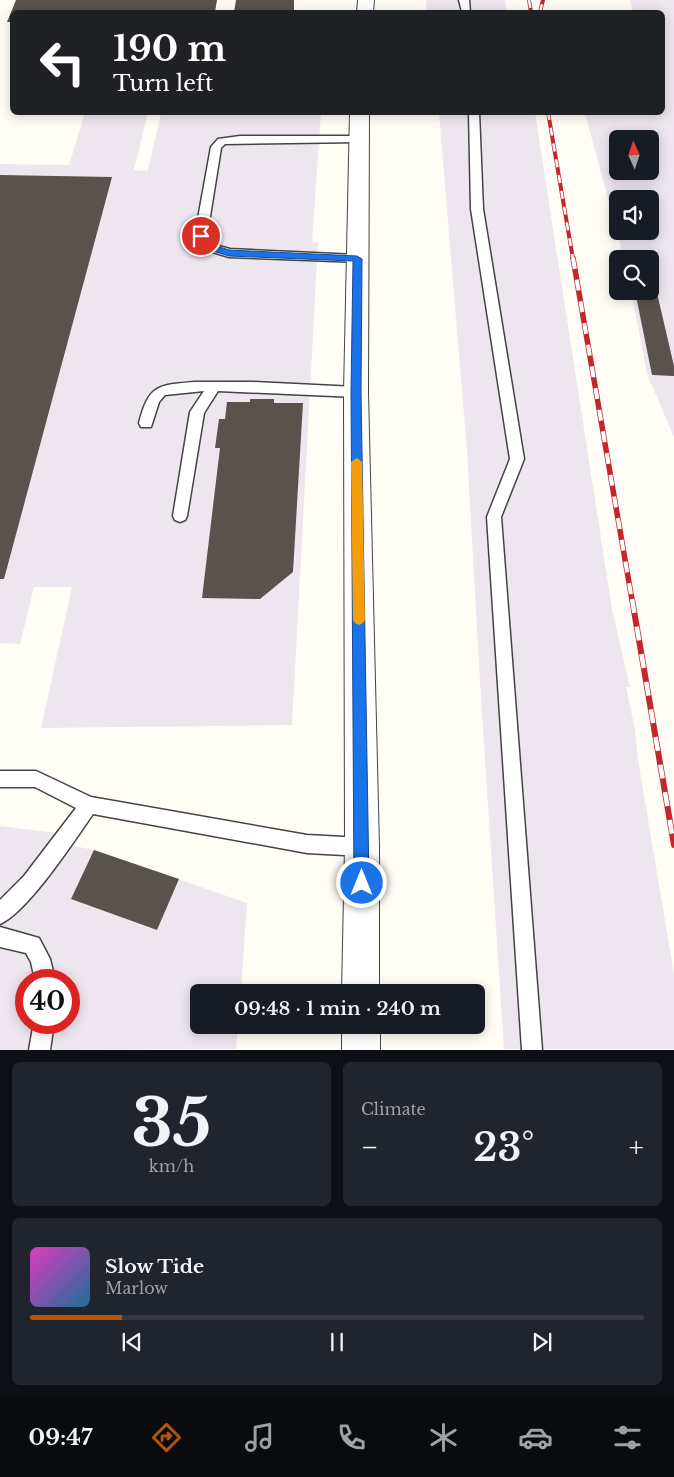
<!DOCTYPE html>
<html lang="en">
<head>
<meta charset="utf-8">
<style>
  :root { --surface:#171b24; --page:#20242c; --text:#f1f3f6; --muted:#9ea1a6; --line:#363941; --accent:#b45309 }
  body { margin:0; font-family:"Libre Baskerville",serif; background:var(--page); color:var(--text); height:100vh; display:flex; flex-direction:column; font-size:19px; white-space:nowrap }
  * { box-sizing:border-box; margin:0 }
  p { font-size:16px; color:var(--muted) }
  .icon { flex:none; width:28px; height:28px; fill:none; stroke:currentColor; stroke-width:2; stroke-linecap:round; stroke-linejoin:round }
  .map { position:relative; height:1050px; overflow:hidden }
  .drawer { display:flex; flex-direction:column; gap:12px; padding:12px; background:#0d0f14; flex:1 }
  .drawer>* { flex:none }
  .guide { position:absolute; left:10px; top:10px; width:655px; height:105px; border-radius:8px; box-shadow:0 2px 12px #0003; background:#202124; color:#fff; overflow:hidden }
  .needle { width:32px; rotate:357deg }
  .fabs { position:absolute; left:609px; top:130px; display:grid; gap:10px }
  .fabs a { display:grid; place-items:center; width:50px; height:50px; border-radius:8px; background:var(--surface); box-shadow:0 2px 12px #0003; font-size:25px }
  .speed { position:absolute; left:15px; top:969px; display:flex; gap:10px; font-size:25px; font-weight:700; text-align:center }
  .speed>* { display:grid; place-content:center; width:65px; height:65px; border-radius:50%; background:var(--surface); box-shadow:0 2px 12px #0003; line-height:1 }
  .speed .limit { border:8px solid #d22; background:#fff; color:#111 }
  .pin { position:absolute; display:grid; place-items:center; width:42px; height:42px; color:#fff; margin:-21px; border:2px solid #fff; border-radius:50%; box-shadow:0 1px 5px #0007 }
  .me { position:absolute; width:55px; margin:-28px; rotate:0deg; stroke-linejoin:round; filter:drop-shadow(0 0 4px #0008) }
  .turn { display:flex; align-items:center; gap:18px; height:105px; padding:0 20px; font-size:22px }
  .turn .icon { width:65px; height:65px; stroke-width:2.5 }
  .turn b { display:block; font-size:35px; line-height:42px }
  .big { font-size:38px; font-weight:600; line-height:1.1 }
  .drawer .tile { flex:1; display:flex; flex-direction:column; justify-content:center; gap:8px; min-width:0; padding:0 18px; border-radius:8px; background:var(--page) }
  .drawer .dial { align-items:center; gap:0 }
  .dial b { font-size:65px; line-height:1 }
  .song { display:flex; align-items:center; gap:15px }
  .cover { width:60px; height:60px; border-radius:8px; background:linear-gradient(135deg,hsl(310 70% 55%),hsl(200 70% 35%)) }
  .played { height:5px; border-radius:2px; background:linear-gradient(90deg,var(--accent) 15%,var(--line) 15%) }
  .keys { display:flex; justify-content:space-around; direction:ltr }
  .heat { display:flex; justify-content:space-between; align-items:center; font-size:28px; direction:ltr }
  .drawer .tiles { flex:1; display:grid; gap:12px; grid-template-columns:1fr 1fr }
  .tile:last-child { grid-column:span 2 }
  .trip { position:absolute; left:190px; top:984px; width:295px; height:50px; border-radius:8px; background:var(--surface); box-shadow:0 2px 12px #0003; font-weight:600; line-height:50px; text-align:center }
  .dock { display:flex; height:80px; justify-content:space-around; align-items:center; background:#090b0e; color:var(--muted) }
  .dock .icon { width:35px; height:35px }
  .dock .on { color:var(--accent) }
  .dock b { font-size:22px; color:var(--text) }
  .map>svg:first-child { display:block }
</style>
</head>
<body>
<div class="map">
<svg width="674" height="1050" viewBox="0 0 674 1050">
  <rect width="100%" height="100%" fill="#fffdf5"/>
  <!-- industrial -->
  <g fill="#eee6ef" fill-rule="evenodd">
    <path d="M426,0H505L507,12H427Z"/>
    <path d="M630,0H674V437L647,374L631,291H650V259H624L585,113L662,112V12H633ZM618,139H650V171H618ZM618,199H650V231H618Z"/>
    <path d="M85,113H148L134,170L148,171L161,113H321L312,242H318L292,725L41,728L72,587H34L20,644L0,643V164L69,165Z"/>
    <path d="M439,113H535L612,609L630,687H626L635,730L638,760L674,974V1049H504L481,699L467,451Z"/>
    <path d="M0,826L56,833L53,842L94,850L247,903L241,992H199V1025H238L236,1049L0,1050ZM26,980H69V1022H26Z"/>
  </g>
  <!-- building -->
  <g fill="#5a524d">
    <path d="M16,0H217L215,12H12V22H7Z"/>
    <path d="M236,0H294V12H234Z"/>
    <path d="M0,175L112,177L4,579H0Z"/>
    <path d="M650,263L674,366V376L652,375L635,291H650Z"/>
    <path d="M250,399H274V403H303L293,572L260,599L202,598L220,448H215L219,419H225L227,402H250Z"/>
    <path d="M94,850L179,879L157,930L71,899Z"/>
  </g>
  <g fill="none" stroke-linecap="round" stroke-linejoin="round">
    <!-- service casing -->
    <g stroke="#444" stroke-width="3">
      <g id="service">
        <path d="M459,0H469L470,12H462Z"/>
        <path d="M469,112H479L483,209L524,459L501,517L542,1050H522L487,517L510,459L471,209Z"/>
        <path d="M240,136H359L364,139L359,142L225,144L221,148L207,235L211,244L230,249L357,255L363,259L361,262L229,257L202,249L195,235L211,147L218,139Z"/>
        <path d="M194,382H253L356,387L361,389L363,392L361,395L356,397L218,391L204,413L187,516L185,520L180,522L175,520L173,516L190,412L204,391L165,395L159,402L151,427H141L139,423C149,385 157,385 194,382Z"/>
        <path d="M0,771H36L91,797L307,835L362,838L369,841L371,847L369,853L362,856L307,853L93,814C74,841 28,912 0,924V900L24,876L76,808L35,787H0Z"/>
        <path d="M0,927L39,938L50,959L55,980H35L31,962L26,953L0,947Z"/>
        <path d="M34,1022H54L50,1050H29Z"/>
      </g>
    </g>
    <!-- tertiary casing -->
    <g stroke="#444" stroke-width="2">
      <g id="tertiary">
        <path d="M358,0H374L373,12H357Z"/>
        <path d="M350,112H369L368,392L379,847V992H342L345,847L344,392Z"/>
        <rect x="342" y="1025" width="38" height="25"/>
      </g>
    </g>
    <!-- service -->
    <use href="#service" fill="#fff" fill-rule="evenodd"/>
    <!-- tertiary -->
    <use href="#tertiary" fill="#fff" fill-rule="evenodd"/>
    <!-- rail-far2 casing -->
    <g stroke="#c4262e" stroke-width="4">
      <g id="rail-far2">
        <path d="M529,0L531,12"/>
        <path d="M540,12L543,0"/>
        <path d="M548,112L573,259"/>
      </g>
    </g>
    <!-- rail-far1 casing -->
    <g stroke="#c4262e" stroke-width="5.5">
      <path id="rail-far1" d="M573,258L632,600"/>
    </g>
    <!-- rail casing -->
    <g stroke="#c4262e" stroke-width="6">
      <path id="rail" d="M632,599L674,845"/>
    </g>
    <!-- rail-far2 -->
    <use href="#rail-far2" stroke="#fff" stroke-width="2.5" stroke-dasharray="8" stroke-linecap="butt"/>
    <!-- rail-far1 -->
    <use href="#rail-far1" stroke="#fff" stroke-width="4" stroke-dasharray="11" stroke-linecap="butt"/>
    <!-- rail -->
    <use href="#rail" stroke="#fff" stroke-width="4.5" stroke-dasharray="14" stroke-linecap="butt"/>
  </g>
  <!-- route -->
  <path fill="#1a73e8" stroke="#114b97" d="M201,233L204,234L210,244L229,250L357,256L362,259L361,392L369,883L367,888L362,890L357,888L354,883L351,392L353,261L229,256L203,248L197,236Z"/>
  <!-- slow -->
  <path fill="#f59e0b" d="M357,458L362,462L365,620L363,623L359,625L355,623L353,620L351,462Z"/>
</svg>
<div class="fabs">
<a><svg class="needle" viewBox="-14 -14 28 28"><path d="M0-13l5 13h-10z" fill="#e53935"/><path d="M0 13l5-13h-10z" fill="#9ea1a6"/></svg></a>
<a><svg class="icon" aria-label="sound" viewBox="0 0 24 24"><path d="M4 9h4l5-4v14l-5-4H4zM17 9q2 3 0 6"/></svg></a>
<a><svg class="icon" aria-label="search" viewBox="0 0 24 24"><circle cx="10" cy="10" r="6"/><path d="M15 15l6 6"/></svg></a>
</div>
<div class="speed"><div class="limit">40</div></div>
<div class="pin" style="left:201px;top:236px;background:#d93025"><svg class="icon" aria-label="arrive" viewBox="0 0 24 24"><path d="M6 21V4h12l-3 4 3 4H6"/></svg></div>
<svg class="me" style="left:362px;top:883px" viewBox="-20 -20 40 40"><circle r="17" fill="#1a73e8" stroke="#fff" stroke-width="3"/><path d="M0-11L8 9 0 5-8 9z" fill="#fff"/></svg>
<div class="trip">09:48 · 1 min · 240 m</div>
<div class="guide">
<div class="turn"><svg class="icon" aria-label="left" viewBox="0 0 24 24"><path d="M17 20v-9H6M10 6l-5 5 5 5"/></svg><div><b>190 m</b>Turn left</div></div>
</div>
</div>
<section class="drawer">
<div class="tiles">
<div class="tile dial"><b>35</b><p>km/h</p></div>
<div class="tile"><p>Climate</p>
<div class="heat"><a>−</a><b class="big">23°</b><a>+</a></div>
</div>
<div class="tile">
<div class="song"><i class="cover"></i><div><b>Slow Tide</b><p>Marlow</p></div></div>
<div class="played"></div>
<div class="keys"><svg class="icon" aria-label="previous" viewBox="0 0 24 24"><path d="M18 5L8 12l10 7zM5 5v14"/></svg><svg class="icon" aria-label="pause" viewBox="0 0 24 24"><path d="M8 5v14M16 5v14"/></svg><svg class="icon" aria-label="next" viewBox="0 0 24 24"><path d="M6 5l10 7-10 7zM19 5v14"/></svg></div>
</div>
</div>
</section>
<nav class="dock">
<b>09:47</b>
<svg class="icon on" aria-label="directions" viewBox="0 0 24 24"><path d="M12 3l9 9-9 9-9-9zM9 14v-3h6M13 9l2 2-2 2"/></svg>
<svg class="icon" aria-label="music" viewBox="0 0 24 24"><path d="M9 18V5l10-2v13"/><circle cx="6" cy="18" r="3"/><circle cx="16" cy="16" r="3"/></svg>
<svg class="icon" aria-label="phone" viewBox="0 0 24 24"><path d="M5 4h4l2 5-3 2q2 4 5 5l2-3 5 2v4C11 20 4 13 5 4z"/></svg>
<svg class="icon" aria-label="climate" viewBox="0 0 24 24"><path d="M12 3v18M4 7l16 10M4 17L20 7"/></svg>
<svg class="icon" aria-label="car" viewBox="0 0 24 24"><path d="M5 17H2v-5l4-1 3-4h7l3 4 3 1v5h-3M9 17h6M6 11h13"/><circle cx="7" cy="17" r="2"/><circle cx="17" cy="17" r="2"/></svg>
<svg class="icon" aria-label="filters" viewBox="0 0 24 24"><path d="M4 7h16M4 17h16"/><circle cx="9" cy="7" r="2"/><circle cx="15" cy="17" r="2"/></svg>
</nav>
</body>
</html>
